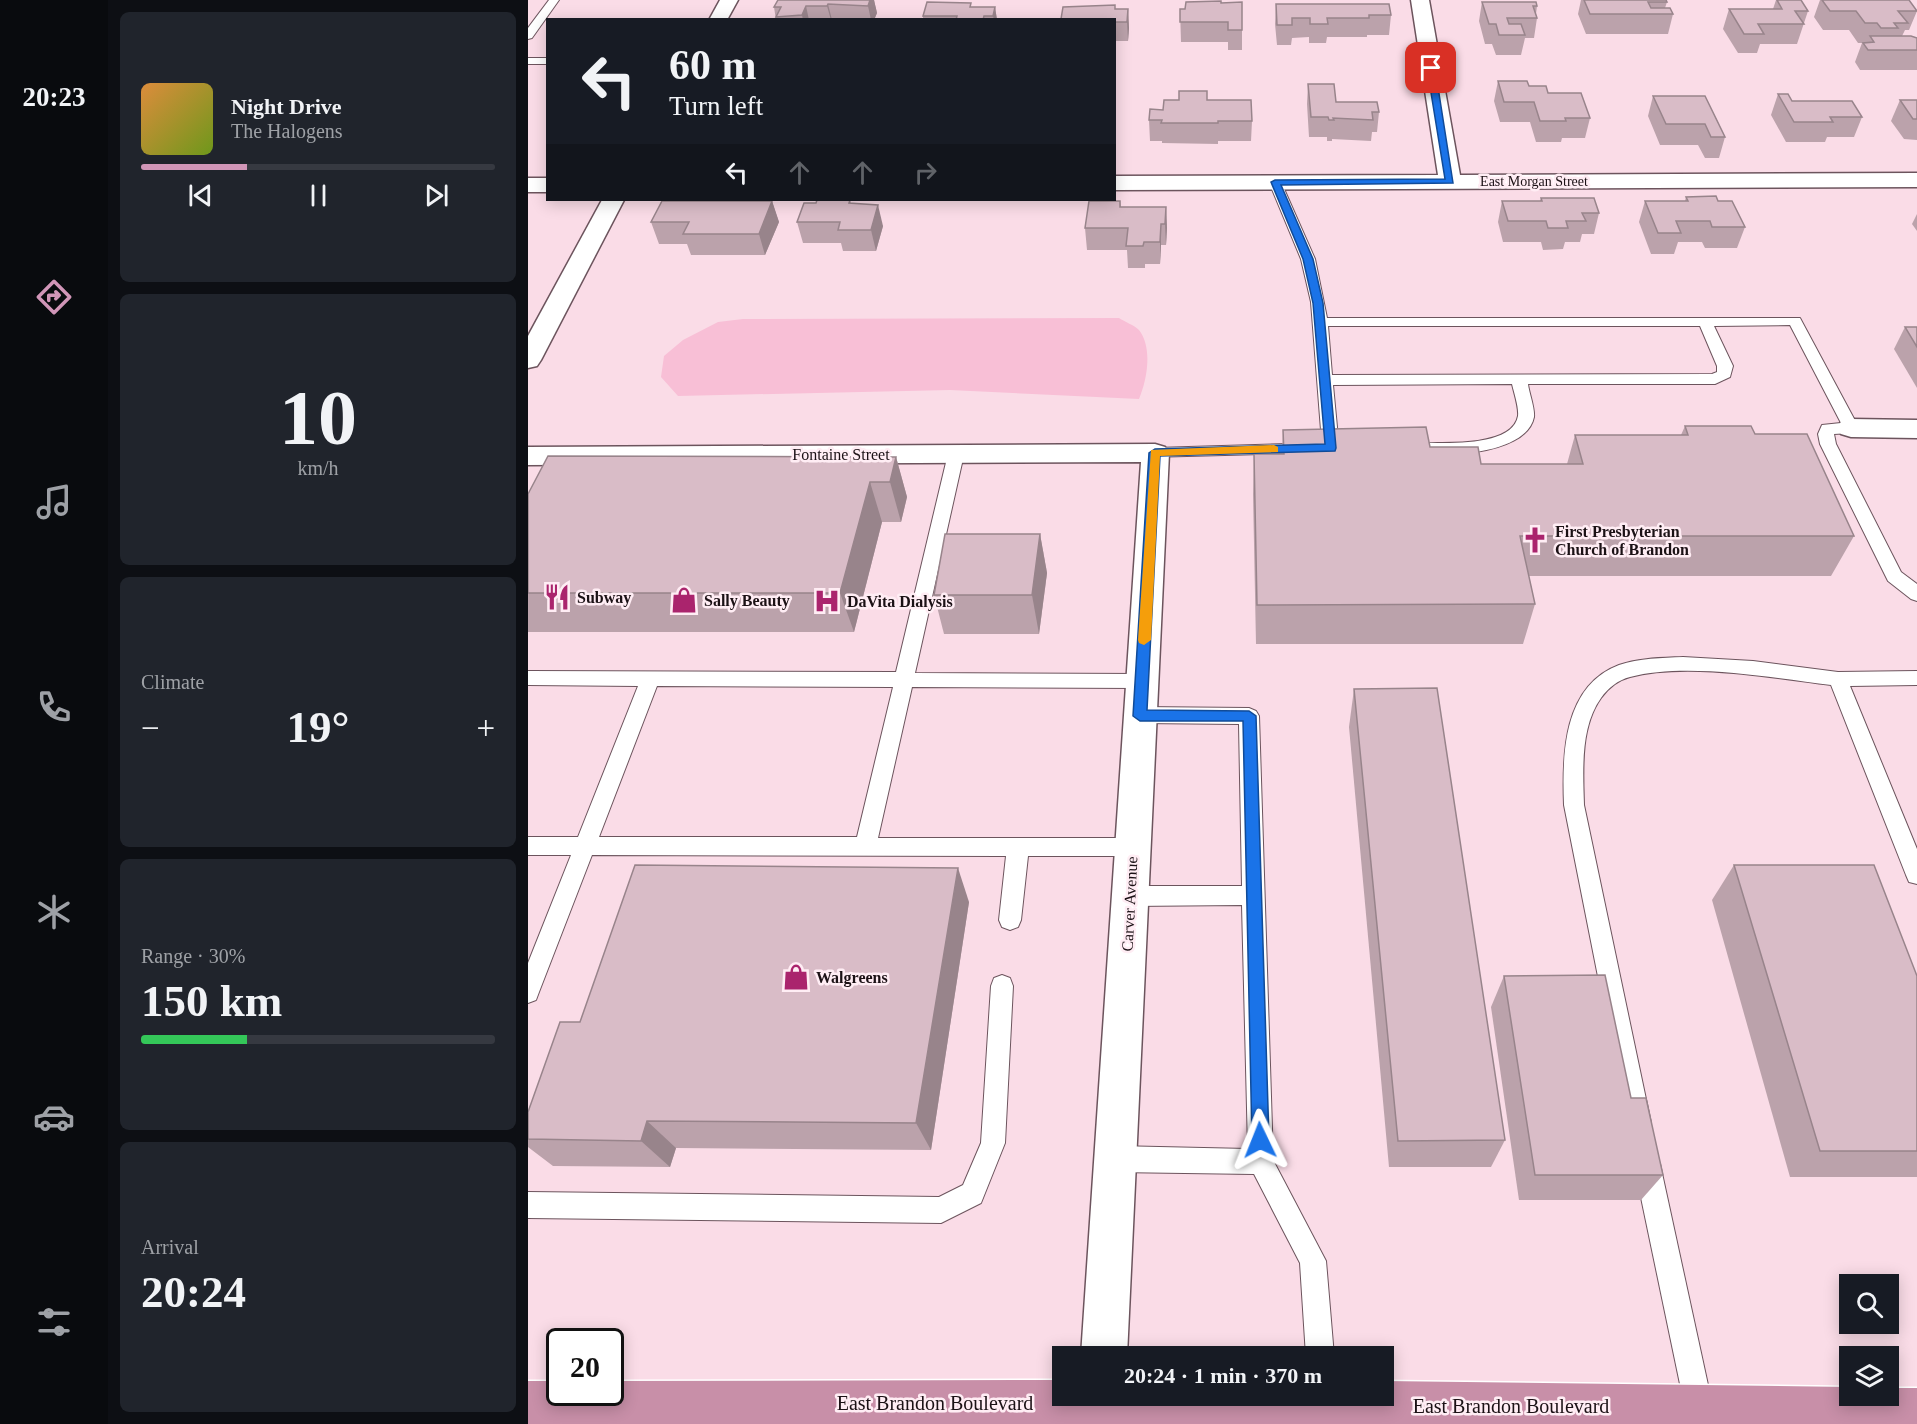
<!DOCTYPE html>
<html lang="en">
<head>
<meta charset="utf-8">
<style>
  :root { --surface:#171b24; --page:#20242c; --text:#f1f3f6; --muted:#9ea1a6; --line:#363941; --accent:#d196b8 }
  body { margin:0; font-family:Georgia,serif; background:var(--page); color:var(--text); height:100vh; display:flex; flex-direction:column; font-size:22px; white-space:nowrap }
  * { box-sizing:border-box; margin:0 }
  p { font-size:20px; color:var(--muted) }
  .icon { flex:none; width:33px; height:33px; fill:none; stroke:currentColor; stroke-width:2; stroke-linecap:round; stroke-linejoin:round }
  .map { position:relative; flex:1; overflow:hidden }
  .side { display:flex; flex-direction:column; gap:12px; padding:12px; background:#0d0f14; width:420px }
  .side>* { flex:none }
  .guide { position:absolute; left:18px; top:18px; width:570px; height:183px; border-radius:0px; box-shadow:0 3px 15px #0003; background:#171b24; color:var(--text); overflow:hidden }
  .controls { position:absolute; left:1311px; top:1274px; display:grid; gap:12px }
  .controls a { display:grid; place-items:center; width:60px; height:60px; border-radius:0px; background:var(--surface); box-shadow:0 3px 15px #0003; font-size:30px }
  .speed { position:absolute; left:18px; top:1328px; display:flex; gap:12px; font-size:30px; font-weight:700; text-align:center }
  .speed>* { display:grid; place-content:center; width:78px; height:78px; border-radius:50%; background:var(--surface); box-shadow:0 3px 15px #0003; line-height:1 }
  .speed .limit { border:3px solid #111; border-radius:9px; background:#fff; color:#111 }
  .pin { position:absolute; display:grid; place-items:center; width:51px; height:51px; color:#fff; margin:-26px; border-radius:12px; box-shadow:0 3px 9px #0006 }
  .me { position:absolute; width:66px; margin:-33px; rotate:358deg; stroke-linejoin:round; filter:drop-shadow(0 0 4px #0008) }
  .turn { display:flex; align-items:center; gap:21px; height:126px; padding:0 24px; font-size:27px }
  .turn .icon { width:78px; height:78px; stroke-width:2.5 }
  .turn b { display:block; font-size:42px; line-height:51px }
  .lanes { display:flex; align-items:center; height:57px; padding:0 24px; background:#0003; justify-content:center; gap:30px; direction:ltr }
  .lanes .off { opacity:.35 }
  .big { font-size:45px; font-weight:800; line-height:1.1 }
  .side .widget { flex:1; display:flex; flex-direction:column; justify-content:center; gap:9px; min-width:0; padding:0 21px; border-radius:9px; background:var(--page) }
  .side .dial { align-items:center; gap:0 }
  .dial b { font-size:78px; line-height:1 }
  .song { display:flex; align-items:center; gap:18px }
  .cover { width:72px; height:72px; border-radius:9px; background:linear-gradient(135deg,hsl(30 70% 55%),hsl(80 70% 35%)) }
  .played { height:6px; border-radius:3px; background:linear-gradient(90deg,var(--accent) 30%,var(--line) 30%) }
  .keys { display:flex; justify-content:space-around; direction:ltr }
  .heat { display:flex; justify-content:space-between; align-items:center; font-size:33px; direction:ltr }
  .charge { height:9px; border-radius:4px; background:linear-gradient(90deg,#34c759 30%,var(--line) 0) }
  .trip { position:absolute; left:524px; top:1346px; width:342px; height:60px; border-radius:0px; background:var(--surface); box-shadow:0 3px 15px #0003; font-weight:800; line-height:60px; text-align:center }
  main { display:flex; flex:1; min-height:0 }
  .dock { display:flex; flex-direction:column; width:108px; justify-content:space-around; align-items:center; background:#090b0e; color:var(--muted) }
  .dock .icon { width:42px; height:42px }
  .dock .on { color:var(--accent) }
  .dock b { font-size:27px; color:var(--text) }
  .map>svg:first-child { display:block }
</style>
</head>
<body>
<main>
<nav class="dock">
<b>20:23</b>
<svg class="icon on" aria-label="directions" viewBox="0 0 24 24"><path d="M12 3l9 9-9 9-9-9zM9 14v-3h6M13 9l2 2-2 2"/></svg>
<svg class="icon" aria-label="music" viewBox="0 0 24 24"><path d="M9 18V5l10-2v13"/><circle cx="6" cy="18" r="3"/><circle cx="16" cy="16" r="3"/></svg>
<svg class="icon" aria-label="phone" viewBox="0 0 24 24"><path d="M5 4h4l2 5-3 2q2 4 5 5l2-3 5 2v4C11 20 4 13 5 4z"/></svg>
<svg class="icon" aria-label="climate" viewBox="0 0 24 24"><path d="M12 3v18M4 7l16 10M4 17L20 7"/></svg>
<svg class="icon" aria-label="car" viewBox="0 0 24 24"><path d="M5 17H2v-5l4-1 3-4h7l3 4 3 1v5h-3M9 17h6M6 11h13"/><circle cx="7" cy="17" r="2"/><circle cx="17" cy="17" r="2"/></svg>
<svg class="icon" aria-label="filters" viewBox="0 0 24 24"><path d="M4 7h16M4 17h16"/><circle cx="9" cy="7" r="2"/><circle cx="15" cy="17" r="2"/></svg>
</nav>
<section class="side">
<div class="widget">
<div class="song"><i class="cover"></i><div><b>Night Drive</b><p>The Halogens</p></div></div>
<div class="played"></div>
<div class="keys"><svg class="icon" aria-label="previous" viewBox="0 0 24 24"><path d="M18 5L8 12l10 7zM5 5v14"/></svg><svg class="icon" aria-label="pause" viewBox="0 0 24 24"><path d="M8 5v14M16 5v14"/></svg><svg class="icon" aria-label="next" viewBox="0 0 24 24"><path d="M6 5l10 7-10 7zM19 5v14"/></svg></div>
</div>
<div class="widget dial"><b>10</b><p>km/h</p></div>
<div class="widget"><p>Climate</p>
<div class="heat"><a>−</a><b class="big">19°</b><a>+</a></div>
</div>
<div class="widget"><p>Range · 30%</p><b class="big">150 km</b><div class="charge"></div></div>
<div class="widget"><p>Arrival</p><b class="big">20:24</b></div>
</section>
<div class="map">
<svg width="1389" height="1424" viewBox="0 0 1389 1424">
  <rect width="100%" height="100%" fill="#fadce7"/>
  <!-- green -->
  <path fill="#f8bfd6" d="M591,318C597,322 606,325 611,330C625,348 619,380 611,399L422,390L150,396L133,377L136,356L155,340L190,322L215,319Z"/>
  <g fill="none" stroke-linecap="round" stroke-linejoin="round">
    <!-- service casing -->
    <g stroke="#6c545d" stroke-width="2">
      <g id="service">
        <path d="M21,0H31L4,38L0,39V28Z"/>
        <rect x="0" y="58" width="20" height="6"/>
        <path d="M747,178L753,182L787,259L799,318H1272L1331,428L1323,433L1306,434L1308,444L1373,572L1389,584V601L1383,599L1360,581L1292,444L1290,434L1294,425L1313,423L1262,325L1186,326L1205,366L1202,377L1187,384H1000C1001,393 1007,408 1006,417C998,458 900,459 869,451L867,447L869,443L875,442C900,442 984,451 990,416C991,407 986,393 984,384L805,385L811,448L809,452L621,457L619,453L621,449L627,448L794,443L783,302L773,259L741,182ZM800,326H1172L1189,366V372L1184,374L804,375Z"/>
        <path d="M428,449L434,450L436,454L387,673L614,674L621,676L624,681L621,686L614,688L384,687L350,838H604L611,841L615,847L611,853L604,856H500L493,920L490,927L482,930L474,927L471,920L478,856L64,855L11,992L8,1000L0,1003V963L43,855H0V837H50L110,686L0,685V671L368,672L420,454L422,450ZM129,686L365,687L329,837H71Z"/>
        <path d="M1155,657L1225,661L1310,672L1389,671V685L1322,686L1389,849V884L1381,882L1378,875L1303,685C1245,678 1159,662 1102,677C1090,680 1080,688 1073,698C1052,727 1055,771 1056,805L1123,1123L1120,1132L1111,1135L1102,1132L1099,1123L1036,805C1034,755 1035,686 1091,665C1111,658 1134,658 1155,657Z"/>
        <path d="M612,707L721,708L728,711L731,716L745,1160L798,1261L806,1356H778L772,1263L726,1174L587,1172L578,1168L574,1159L578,1150L587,1146L720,1149L714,905L602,906L594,903L591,896L594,889L602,886H714L711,724L612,723L605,720L602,715L605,710Z"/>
        <path d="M474,975L482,978L485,986L477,1143L453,1203L413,1223L0,1218V1192L411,1197L435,1185L453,1143L463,986L466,978Z"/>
        <path d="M1119,1151L1128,1155L1132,1164L1185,1408L1181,1418L1171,1422L1161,1418L1157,1408L1106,1164L1110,1155Z"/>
      </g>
    </g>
    <!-- minor casing -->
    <g stroke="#6c545d" stroke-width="3">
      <g id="minor">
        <path d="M883,0H901L932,175L1389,173V187L586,190V176L910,175Z"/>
        <rect x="0" y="178" width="20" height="14"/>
        <path d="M1323,419L1389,420V438L1323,437L1313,434L1309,428L1313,422Z"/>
        <path d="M627,444L637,447L641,453L599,1356H553L613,462L0,465V447Z"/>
      </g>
    </g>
    <!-- secondary casing -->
    <g stroke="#6c545d" stroke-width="3">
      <g id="secondary">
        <path d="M192,0H210L199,20H181Z"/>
        <path d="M74,200H96L13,360L9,366L0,368V336Z"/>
      </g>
    </g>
    <!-- trunk casing -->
    <g stroke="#fff" stroke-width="3">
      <path id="trunk" d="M534,1380V1395H855V1381L1322,1387V1395H1360V1388H1389V1424H0V1381H32V1392H82V1381Z"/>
    </g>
    <!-- service -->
    <use href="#service" fill="#fff" fill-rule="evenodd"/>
    <!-- minor -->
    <use href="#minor" fill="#fff" fill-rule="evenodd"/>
    <!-- secondary -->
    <use href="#secondary" fill="#fff" fill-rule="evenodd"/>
    <!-- trunk -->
    <use href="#trunk" fill="#c88fa8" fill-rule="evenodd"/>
  </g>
  <!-- wall -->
  <g fill="#bba2ab">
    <path d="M346,0L349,13L346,20H248L246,7Z"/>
    <path d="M1053,0H1138L1139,2L1137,8L1145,14L1140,34H1058L1050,14Z"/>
    <path d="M1248,0H1273L1280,11L1269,44H1232L1229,53H1210L1195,29L1201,9H1245Z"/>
    <path d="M1292,0H1381L1389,11L1381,30H1377L1374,36L1389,38V70H1332L1327,62L1334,43H1330L1321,30H1295L1286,17Z"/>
    <path d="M954,2L1009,6L1008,14L1009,18L1006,38H997L993,55H968L964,44H957L951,21Z"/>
    <path d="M693,3L714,30V50H700V42H653L652,9H657Z"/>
    <path d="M748,4L863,15L861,35H839V37H799L798,43H781V37L764,38L763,45H749L747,24Z"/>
    <path d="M587,5V9H600L601,28L600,41H586Z"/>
    <path d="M444,7H467L469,20H395V16Z"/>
    <path d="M970,81L1001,86L1020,93L1062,118L1057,138H1034L1033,142H1008L1002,122H972L966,101Z"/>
    <path d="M780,84L808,102L851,112L849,132H844L843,141L804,139V141H799V137H781L779,104Z"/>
    <path d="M679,91V100L724,121L723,141H690V144L634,143V141H622L621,120L635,110L651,100Z"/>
    <path d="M1250,94L1264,101L1334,117L1326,137H1299L1297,142H1258L1243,115Z"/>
    <path d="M1125,96H1177L1197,137L1191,158H1177L1170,145H1132L1120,116Z"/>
    <path d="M1372,100H1389V140L1376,139L1363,121Z"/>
    <path d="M1158,197L1190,201L1217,227L1209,248H1177L1174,242H1150L1146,254H1123L1111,222L1117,201H1157Z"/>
    <path d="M1013,198L1071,213L1066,234H1054L1052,242H1037L1035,249L1015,250L1013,242H975L970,222L974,201H1012Z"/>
    <path d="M322,200L323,203L355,226L348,251H315L313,243H275L269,222L288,203Z"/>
    <path d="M244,201L251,222L237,255H163L159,244H131L123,222Z"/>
    <path d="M592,201L593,207H638L639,228L638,245H633L632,264H617V268H600L599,250H559L557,228Z"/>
    <path d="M1389,214V231L1384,224Z"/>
    <path d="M1377,327H1389V388L1366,349Z"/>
    <path d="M1157,426L1227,434L1326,536L1303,576H1001L1007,604L995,644H728L725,494L726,454H754L755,430L902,447L953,464H1039L1047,435H1153Z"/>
    <path d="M368,457L379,497L373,522H354L326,632H0V494Z"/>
    <path d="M512,534L519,573L511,634H416L406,595Z"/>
    <path d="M826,689L977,1140L963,1167H861L821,727Z"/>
    <path d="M1206,865L1389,976V1177H1262L1184,900Z"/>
    <path d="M441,902L403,1150L148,1148L142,1167L25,1166L0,1147V1112L52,1022Z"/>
    <path d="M976,976L1103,1098L1135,1175L1113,1200H991L963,1007Z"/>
  </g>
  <!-- shaded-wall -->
  <g fill="#98848b">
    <path d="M342,0H346L349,13L346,20H343L340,6Z"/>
    <path d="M300,4L304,20H303L299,6Z"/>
    <path d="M278,6L281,20H275L274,15Z"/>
    <path d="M467,7L469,20H466L465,16Z"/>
    <path d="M600,9L601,28L600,41L599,22Z"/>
    <path d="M244,201L251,222L237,255L231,234Z"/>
    <path d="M350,205L355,226L348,251L343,230Z"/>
    <path d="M638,207L639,228L638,245L637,224Z"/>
    <path d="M633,224V245L632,264V242Z"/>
    <path d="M368,457L379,497L373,522L362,482Z"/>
    <path d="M342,482L354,522L326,632L312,593Z"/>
    <path d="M512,534L519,573L511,634L504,595Z"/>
    <path d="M430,868L441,902L403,1150L388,1123Z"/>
    <path d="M119,1121L148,1148L142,1167L113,1141Z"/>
  </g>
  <!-- building -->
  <g fill="#d9bcc7" stroke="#98848b" stroke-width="1.5">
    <path d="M250,0H342L340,6L300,4L299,6H278L274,15L248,17L253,7H246Z"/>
    <path d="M1056,0H1138L1139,2H1120L1123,8H1142L1145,14H1062Z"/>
    <path d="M1249,0H1273L1280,11H1267L1276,24H1230L1236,34H1216L1201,9H1254Z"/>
    <path d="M1294,0H1381L1389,11H1370L1380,23H1366L1370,28H1353L1349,23H1337L1328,11H1302Z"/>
    <path d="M693,1V3L714,2V30H700V22H652V9H657L658,2Z"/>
    <path d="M399,2L443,3L442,7H467L465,16H456L455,20H428L429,16H395Z"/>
    <path d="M954,2H1008L1009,6H1005L1009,18H979L981,24H993L997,35H971L968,24H961Z"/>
    <path d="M748,4H861L863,15H841V18H799L800,24H782V18H764V25H749Z"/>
    <path d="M587,5V9H600L599,22H586V20L533,19L535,7Z"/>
    <path d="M1342,36H1383L1389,38V50H1340L1335,43L1346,42Z"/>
    <path d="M970,81H999L1001,86H1018L1020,93H1053L1062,118H1037L1038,121H1012L1006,102H976Z"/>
    <path d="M780,84H806L808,102H849L851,112H844L845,120L805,118L806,120H801L800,117H783Z"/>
    <path d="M651,91H679V100H723L724,121H690V123H633L634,120H621L622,109L635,110L636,100H651Z"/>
    <path d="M1250,94H1260L1264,101H1324L1334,117H1302L1305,122H1266Z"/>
    <path d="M1125,96H1177L1197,137H1183L1177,124H1138Z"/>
    <path d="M1372,100H1389V119H1385Z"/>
    <path d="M1188,196L1190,201H1204L1217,227H1184L1182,221H1148L1153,233H1130L1117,201H1160L1158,197Z"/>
    <path d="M1013,198H1066L1071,213H1054L1058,221H1038L1040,228H1020L1018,221H980L974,201H1014Z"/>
    <path d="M289,200H322L321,203L350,205L343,230H310L312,222H269L276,203H288Z"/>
    <path d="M134,201H244L231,234H155L161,222H123Z"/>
    <path d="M561,201H592V207H638L637,224H633L632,242H616L615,246H598L600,228H557Z"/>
    <path d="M1377,327H1389V347Z"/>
    <path d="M1157,426H1223L1227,434H1279L1326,536H992L1007,604L729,605L726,454H756L755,430L898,427L902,447H950L953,464H1055L1047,435H1160Z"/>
    <path d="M20,456L368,457L362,482H342L312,593H0V494Z"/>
    <path d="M417,534H512L504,595H406Z"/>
    <path d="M909,688L977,1140L870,1141L826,689Z"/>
    <path d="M107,865L430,868L388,1123L119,1121L113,1141L0,1139V1112L32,1022H52Z"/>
    <path d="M1206,865H1346L1389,976V1151H1292Z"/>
    <path d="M1077,975L1103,1098H1118L1135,1175H1007L976,976Z"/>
  </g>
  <!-- route -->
  <path fill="#1a73e8" stroke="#114b97" stroke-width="1.5" d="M903,66L907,68L925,183L753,185L785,259L795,303L808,448L807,451L632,456L619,710L721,711L728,716L741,1140L739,1146L732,1148L726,1146L724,1140L715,721H612L605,716L621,453L627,449L797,444L785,303L775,259L743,182L747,180L917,179L899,68Z"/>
  <!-- slow -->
  <path fill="#f59e0b" d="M746,445L750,447V452L632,456L623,640L616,645L611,643L610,640L623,450Z"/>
  <!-- icons -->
  <defs>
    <g id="church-bare" transform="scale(2.07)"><path d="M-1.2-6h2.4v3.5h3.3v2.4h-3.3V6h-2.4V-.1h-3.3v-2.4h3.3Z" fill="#aa246d" stroke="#ffedf4" stroke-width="2.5" paint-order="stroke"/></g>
    <g id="restaurant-bare" transform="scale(2.07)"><path d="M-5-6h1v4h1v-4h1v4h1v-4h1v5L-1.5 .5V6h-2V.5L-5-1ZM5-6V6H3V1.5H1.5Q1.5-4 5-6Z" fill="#aa246d" stroke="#ffedf4" stroke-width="2.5" paint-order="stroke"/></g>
    <g id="shop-bare" transform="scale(2.07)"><path d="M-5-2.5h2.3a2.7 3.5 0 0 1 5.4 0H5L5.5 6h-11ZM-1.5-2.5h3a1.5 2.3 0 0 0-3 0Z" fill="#aa246d" stroke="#ffedf4" stroke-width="2.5" paint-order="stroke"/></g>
    <g id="hospital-bare" transform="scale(2.07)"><path d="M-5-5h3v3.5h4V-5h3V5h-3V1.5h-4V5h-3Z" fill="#aa246d" stroke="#ffedf4" stroke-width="2.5" paint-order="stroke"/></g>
  </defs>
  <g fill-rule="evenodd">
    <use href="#church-bare" x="1007" y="540"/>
    <use href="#restaurant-bare" x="29" y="597"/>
    <use href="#shop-bare" x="156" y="600"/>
    <use href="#hospital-bare" x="299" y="601"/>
    <use href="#shop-bare" x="268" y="977"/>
  </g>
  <g text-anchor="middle" stroke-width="5" stroke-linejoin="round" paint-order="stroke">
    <!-- far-street labels -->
    <g font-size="14" fill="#1b1115" stroke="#ffedf4">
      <text x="1006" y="186">East Morgan Street</text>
    </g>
    <!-- street labels -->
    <g font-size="16" fill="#1b1115" stroke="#ffedf4">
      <text x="313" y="460">Fontaine Street</text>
      <text transform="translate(601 904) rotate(-87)" y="6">Carver Avenue</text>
    </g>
    <!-- poi labels -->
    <g font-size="16" font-weight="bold" fill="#1b1115" stroke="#ffedf4" text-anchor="start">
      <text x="1027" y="537">First Presbyterian<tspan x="1027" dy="18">Church of Brandon</tspan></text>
      <text x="49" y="603">Subway</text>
      <text x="176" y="606">Sally Beauty</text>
      <text x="319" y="607">DaVita Dialysis</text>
      <text x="288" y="983">Walgreens</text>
    </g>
    <!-- near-street labels -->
    <g font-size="20" fill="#1b1115" stroke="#ffedf4">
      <text x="407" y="1410">East Brandon Boulevard</text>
      <text x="983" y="1413">East Brandon Boulevard</text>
    </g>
  </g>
</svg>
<div class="controls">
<a><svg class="icon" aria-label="search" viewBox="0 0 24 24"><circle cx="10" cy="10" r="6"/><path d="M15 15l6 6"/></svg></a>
<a><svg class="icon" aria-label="layers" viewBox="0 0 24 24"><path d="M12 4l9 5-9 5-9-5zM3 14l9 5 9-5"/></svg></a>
</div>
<div class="speed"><div class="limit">20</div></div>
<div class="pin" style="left:903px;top:68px;background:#d93025"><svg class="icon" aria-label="arrive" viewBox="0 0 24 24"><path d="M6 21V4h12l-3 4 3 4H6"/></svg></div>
<svg class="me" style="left:732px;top:1140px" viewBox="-20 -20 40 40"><path d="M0-17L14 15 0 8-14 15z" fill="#1a73e8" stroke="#fff" stroke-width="4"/></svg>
<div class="trip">20:24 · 1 min · 370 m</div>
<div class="guide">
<div class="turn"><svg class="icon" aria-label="left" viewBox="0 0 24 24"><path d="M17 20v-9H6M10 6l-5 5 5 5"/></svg><div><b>60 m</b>Turn left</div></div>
<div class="lanes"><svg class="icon" aria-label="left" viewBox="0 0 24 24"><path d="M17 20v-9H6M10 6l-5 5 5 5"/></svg><svg class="icon off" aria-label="ahead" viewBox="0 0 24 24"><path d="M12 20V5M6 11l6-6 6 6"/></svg><svg class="icon off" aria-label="ahead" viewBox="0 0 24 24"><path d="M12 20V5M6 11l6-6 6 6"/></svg><svg class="icon off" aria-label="right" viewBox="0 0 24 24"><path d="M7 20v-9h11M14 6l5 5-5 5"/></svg></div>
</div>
</div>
</main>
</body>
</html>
